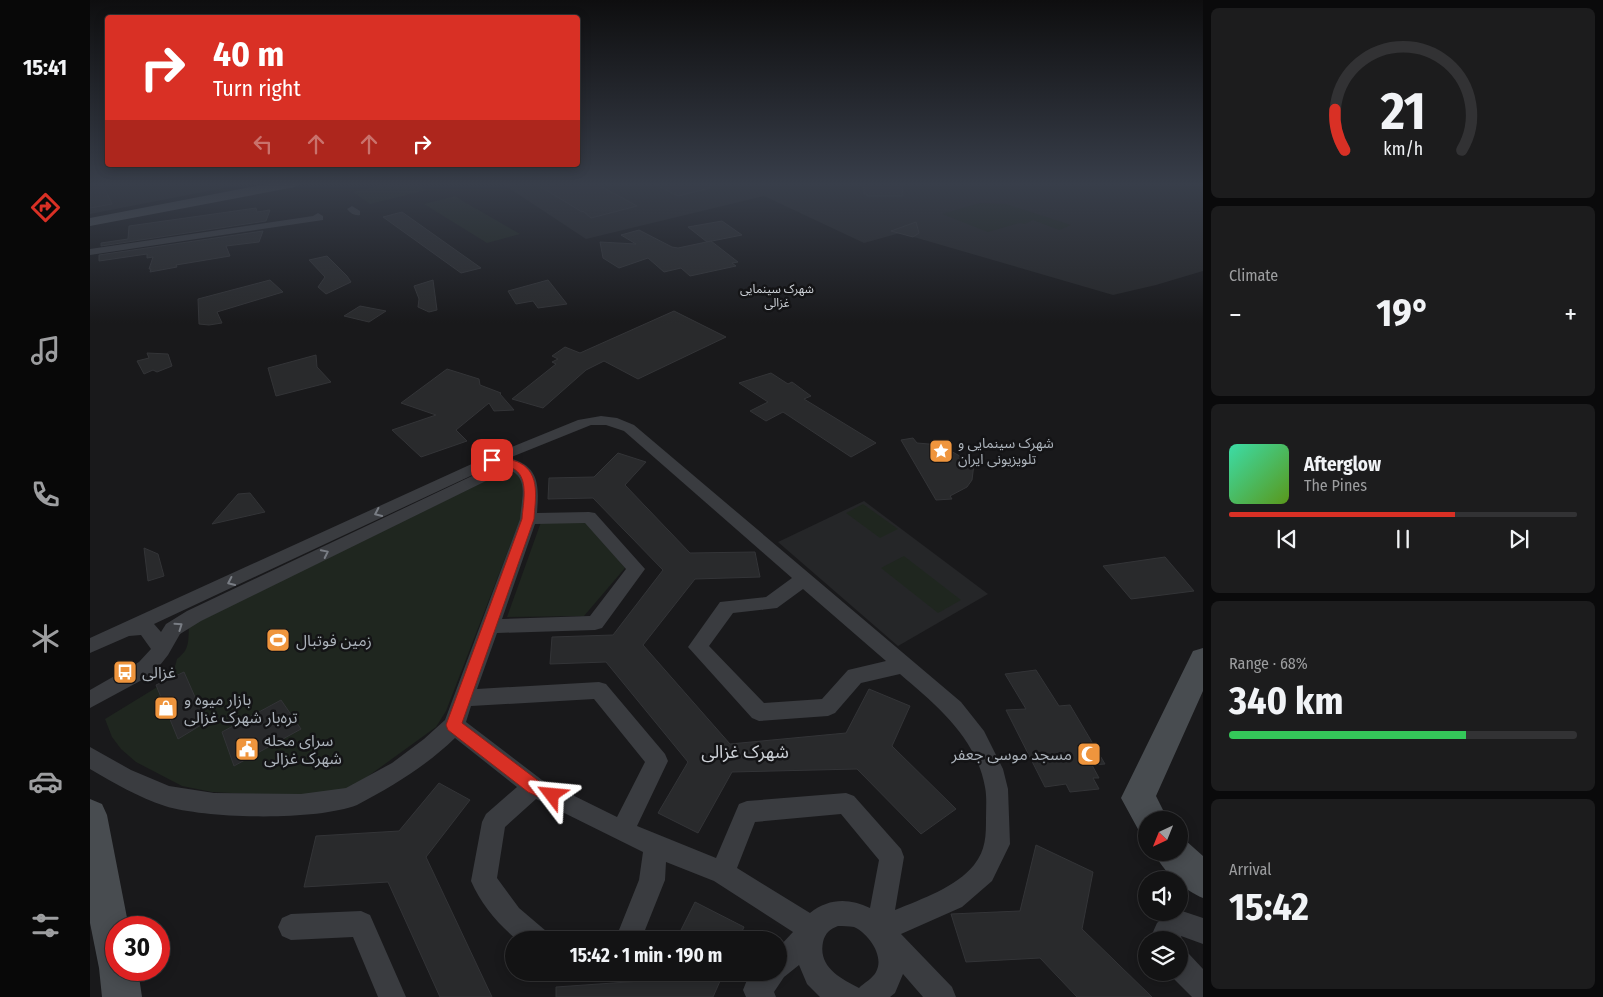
<!DOCTYPE html>
<html lang="en">
<head>
<meta charset="utf-8">
<style>
  :root { --surface:#131314; --page:#1c1c1d; --text:#f1f3f6; --muted:#9d9ea0; --line:#323234; --accent:#d93025 }
  body { margin:0; font-family:"Fira Sans Condensed","Noto Sans Arabic",sans-serif; background:var(--page); color:var(--text); height:100vh; display:flex; flex-direction:column; font-size:19px; white-space:nowrap }
  * { box-sizing:border-box; margin:0 }
  p { font-size:16px; color:var(--muted) }
  .icon { flex:none; width:28px; height:28px; fill:none; stroke:currentColor; stroke-width:2; stroke-linecap:round; stroke-linejoin:round }
  .map { position:relative; flex:1; overflow:hidden }
  .panel { display:flex; flex-direction:column; gap:8px; padding:8px; background:#0a0a0b; width:400px }
  .panel>* { flex:none }
  .guide { position:absolute; left:15px; top:15px; width:475px; height:152px; border-radius:5px; box-shadow:0 2px 12px #0003,0 0 0 1px var(--line); background:#d93025; color:#fff; overflow:hidden }
  .needle { width:32px; rotate:223deg }
  .controls { position:absolute; left:1048px; top:811px; display:grid; gap:10px }
  .controls a { display:grid; place-items:center; width:50px; height:50px; border-radius:50%; background:var(--surface); box-shadow:0 2px 12px #0003,0 0 0 1px var(--line); font-size:25px }
  .speed { position:absolute; left:15px; top:916px; display:flex; gap:10px; font-size:25px; font-weight:700; text-align:center }
  .speed>* { display:grid; place-content:center; width:65px; height:65px; border-radius:50%; background:var(--surface); box-shadow:0 2px 12px #0003,0 0 0 1px var(--line); line-height:1 }
  .speed .limit { border:8px solid #d22; background:#fff; color:#111 }
  .pin { position:absolute; display:grid; place-items:center; width:42px; height:42px; color:#fff; margin:-21px; border-radius:10px; box-shadow:0 2px 8px #0006 }
  .me { position:absolute; width:55px; margin:-28px; rotate:299deg; stroke-linejoin:round; filter:drop-shadow(0 0 4px #0008) }
  .turn { display:flex; align-items:center; gap:18px; height:105px; padding:0 25px; font-size:22px }
  .turn .icon { width:65px; height:65px; stroke-width:2.5 }
  .turn b { display:block; font-size:35px; line-height:42px }
  .lanes { display:flex; align-items:center; height:48px; padding:0 25px; background:#0003; justify-content:center; gap:25px; direction:ltr }
  .lanes .off { opacity:.35 }
  .big { font-size:38px; font-weight:700; line-height:1.1 }
  .panel .widget { flex:1; display:flex; flex-direction:column; justify-content:center; gap:8px; min-width:0; padding:0 18px; border-radius:8px; background:var(--page) }
  .panel .dial { align-items:center; gap:0 }
  .dial svg { height:130px; overflow:visible; fill:none; stroke:var(--line); stroke-width:7; stroke-linecap:round; text-anchor:middle }
  .dial text { fill:var(--text); stroke:none }
  .song { display:flex; align-items:center; gap:15px }
  .cover { width:60px; height:60px; border-radius:8px; background:linear-gradient(135deg,hsl(160 70% 55%),hsl(90 70% 35%)) }
  .played { height:5px; border-radius:2px; background:linear-gradient(90deg,var(--accent) 65%,var(--line) 65%) }
  .keys { display:flex; justify-content:space-around; direction:ltr }
  .heat { display:flex; justify-content:space-between; align-items:center; font-size:28px; direction:ltr }
  .charge { height:8px; border-radius:4px; background:linear-gradient(90deg,#34c759 68%,var(--line) 0) }
  .trip { position:absolute; left:415px; top:931px; width:282px; height:50px; border-radius:25px; background:var(--surface); box-shadow:0 2px 12px #0003,0 0 0 1px var(--line); font-weight:700; line-height:50px; text-align:center }
  main { display:flex; flex:1; min-height:0 }
  .dock { display:flex; flex-direction:column; width:90px; justify-content:space-around; align-items:center; background:#080808; color:var(--muted) }
  .dock .icon { width:35px; height:35px }
  .dock .selected { color:var(--accent) }
  .dock b { font-size:22px; color:var(--text) }
  .map>svg:first-child { display:block }
</style>
</head>
<body>
<main>
<nav class="dock">
<b>15:41</b>
<svg class="icon selected" aria-label="directions" viewBox="0 0 24 24"><path d="M12 3l9 9-9 9-9-9zM9 14v-3h6M13 9l2 2-2 2"/></svg>
<svg class="icon" aria-label="music" viewBox="0 0 24 24"><path d="M9 18V5l10-2v13"/><circle cx="6" cy="18" r="3"/><circle cx="16" cy="16" r="3"/></svg>
<svg class="icon" aria-label="phone" viewBox="0 0 24 24"><path d="M5 4h4l2 5-3 2q2 4 5 5l2-3 5 2v4C11 20 4 13 5 4z"/></svg>
<svg class="icon" aria-label="climate" viewBox="0 0 24 24"><path d="M12 3v18M4 7l16 10M4 17L20 7"/></svg>
<svg class="icon" aria-label="car" viewBox="0 0 24 24"><path d="M5 17H2v-5l4-1 3-4h7l3 4 3 1v5h-3M9 17h6M6 11h13"/><circle cx="7" cy="17" r="2"/><circle cx="17" cy="17" r="2"/></svg>
<svg class="icon" aria-label="filters" viewBox="0 0 24 24"><path d="M4 7h16M4 17h16"/><circle cx="9" cy="7" r="2"/><circle cx="15" cy="17" r="2"/></svg>
</nav>
<div class="map">
<svg width="1113" height="997" viewBox="0 0 1113 997">
  <rect width="100%" height="100%" fill="#19191b"/>
  <!-- built -->
  <g fill="#252628">
    <path d="M0,183H159L0,214Z"/>
    <path d="M411,183H1113V271L1066,285L1023,295L810,233L774,243L674,196L496,239Z"/>
    <path d="M774,501L898,594L808,646L688,542Z"/>
  </g>
  <!-- green -->
  <g fill="#1f261f">
    <path d="M299,183H325L337,190L280,204L263,192Z"/>
    <path d="M366,196V197L430,234L397,243L334,204Z"/>
    <path d="M890,203L916,204L981,225L969,230L943,220L935,224L929,223L898,232L852,214Z"/>
    <path d="M415,471L423,472L429,475L433,482L431,517L356,711L346,727L259,790L200,796L122,792L92,786L46,762L31,749L22,737L15,719L82,678L87,659C100,649 98,642 99,626Z"/>
    <path d="M773,504L808,529L790,538L756,513Z"/>
    <path d="M451,522L498,523L535,568L494,616L417,617Z"/>
    <path d="M814,556L871,600L848,613L791,568Z"/>
  </g>
  <!-- building -->
  <g fill="#292a2c" stroke="#333437">
    <path d="M0,183H12L22,204L0,208Z"/>
    <path d="M466,183H505L547,206L501,218L493,211L492,212L451,187Z"/>
    <path d="M562,183H620V188L588,196Z"/>
    <path d="M774,183H812L813,196H777V194H774Z"/>
    <path d="M166,208L167,212L180,210L176,221L11,246V243L38,239L39,226Z"/>
    <path d="M312,212L391,268L371,273L293,217Z"/>
    <path d="M632,221L652,235L617,242L598,227Z"/>
    <path d="M826,222L829,233L823,237L801,231Z"/>
    <path d="M549,230L582,247L588,248L621,241L648,262L642,263L646,266L600,276L591,268L574,272L558,258L529,268L513,258L510,242L546,244L531,235Z"/>
    <path d="M173,231L169,242L136,246L140,256L86,265L87,267L60,272L61,269H59L63,257L57,258V254L9,261V255Z"/>
    <path d="M237,256L257,276L261,282L236,294L228,287L235,277L219,260Z"/>
    <path d="M180,280L193,292L127,312L132,323L119,325L109,324L108,299Z"/>
    <path d="M343,280L347,310L339,312L328,307L329,299L324,286Z"/>
    <path d="M458,280L477,304L448,308L443,301L426,304L418,291Z"/>
    <path d="M270,306L296,311L279,322L254,316Z"/>
    <path d="M584,311L636,337L548,379L514,361L496,370L453,408L422,399L466,364L462,362L468,359L462,356L475,347L490,353Z"/>
    <path d="M57,353L78,354L82,366L67,372L63,370L54,374L47,361L59,358Z"/>
    <path d="M226,355L227,367L241,382L186,396L178,368Z"/>
    <path d="M357,369L389,379L390,385L411,393L410,394L424,410L404,411L399,403L366,430L377,441L331,457L302,430L346,415L311,403Z"/>
    <path d="M681,373L698,384L702,382L721,396L714,399L786,443L761,457L693,412L676,421L660,411L678,402L649,383Z"/>
    <path d="M823,438L827,443L839,444L857,449L868,455L879,464H884L882,480L877,487L860,496L862,499L846,500L811,440Z"/>
    <path d="M528,453L556,462L535,485L600,553L665,552L670,577L605,579L553,645L640,744L756,733L779,689L820,706L802,746L866,809L831,834L767,769L642,772L608,833L568,813L598,762L516,662L460,664L462,637L523,635L573,570L503,498L458,499L459,478L504,477Z"/>
    <path d="M160,493L175,512L122,524L148,494Z"/>
    <path d="M54,548L68,554L74,576L58,581Z"/>
    <path d="M1075,557L1104,591L1041,599L1013,566Z"/>
    <path d="M946,670L969,706L980,705L1015,764L1002,765L1009,778H1003L1009,789L980,792L976,784L955,787L916,710L936,709L915,674Z"/>
    <path d="M94,672L116,722L88,739L66,685Z"/>
    <path d="M191,700L211,729L144,766L132,732Z"/>
    <path d="M349,783L380,800L336,857L402,997H350L298,882L214,887L226,836L309,831Z"/>
    <path d="M946,845L1003,872L992,929L1062,997H987L950,958L876,962L861,914L930,911Z"/>
    <path d="M605,902L654,927L648,940H586Z"/>
    <path d="M570,972H634L623,997H466V987L566,980Z"/>
  </g>
  <g fill="none" stroke-linecap="round" stroke-linejoin="round">
    <!-- street -->
    <g fill="#3a3c40" fill-rule="evenodd">
      <path d="M262,206L270,211V215C265,216 261,214 257,209Z"/>
      <path d="M228,213L233,216V220L0,255V249L223,216Z"/>
      <path d="M511,416L527,418L544,425L871,702L894,731L913,769L918,789L920,844L902,881L872,907L811,934L862,987L866,997H833L813,974L805,993L800,997H730L717,984L709,965L694,977L684,992L686,997H656L653,990L657,980L664,972H689V947L703,932L624,881L576,862L575,880L551,940H525L549,880L553,852L446,799L415,827L407,878L429,908L456,931L460,940H427C408,924 391,904 381,881L392,822L396,814L427,787L365,738C336,766 303,786 267,805C226,821 117,819 75,806C48,797 24,783 0,769V747L41,770L79,786L124,793L211,794L256,788L302,763L334,739L355,720L430,519C433,488 440,472 404,465L64,624L71,632L76,624L97,611L384,475H396L398,478L396,481L111,621L90,634L78,655L63,674L0,708V690L49,662L61,649L51,635L39,636L0,653V638L397,457L488,420ZM501,425H516L534,431L702,578L676,597L630,602L598,647L662,718L669,721L738,716L745,713L771,683L810,674C846,705 886,737 895,787C897,797 896,808 896,818C896,835 896,850 884,865C866,887 832,899 805,910L814,857L811,849L764,796L756,793L657,801L649,804L626,858L547,826L578,761L575,754L516,684L509,682L387,689L407,633L505,630L512,628L555,569L505,513L499,512L447,513C449,486 450,466 419,458ZM495,523L536,569L500,616L412,619L445,524ZM713,589L796,661L758,670L732,699L674,703L619,646L643,613L687,608ZM504,699L555,762L527,817L452,780L376,722L381,706ZM751,814L789,860L780,908C759,898 739,898 720,913L647,868L665,822ZM748,926C753,926 759,926 764,927C778,933 795,956 786,972C783,978 774,983 769,988C750,978 728,967 733,942C735,933 740,929 748,926Z"/>
      <path d="M1089,910L1113,918V944L1091,936L1092,940L1089,948V940H1066L1063,932L1067,923L1078,913L1089,912Z"/>
      <path d="M271,911L280,915L316,997H288L263,937L201,940L192,936L188,927L192,918L201,914Z"/>
      <path d="M1089,951L1099,954L1113,969V997H1102L1079,974L1089,972Z"/>
    </g>
    <!-- secondary -->
    <g fill="#484c50" fill-rule="evenodd">
      <path d="M182,183H211L205,187L0,226V218Z"/>
      <path d="M1113,648V691L1066,796L1078,820H1056V834L1049,831L1031,798L1103,651Z"/>
      <path d="M0,799L12,804L17,815L39,928H26V970H48L52,997H12L9,968L0,923Z"/>
      <path d="M1089,838L1095,840L1113,856V898C1094,890 1073,872 1064,852H1089Z"/>
    </g>
  </g>
  <!-- one-way arrows -->
  <defs><path id="oneway-chevron" d="M-2-3.5L2.5 0L-2 3.5" fill="none" stroke-width="1.6" stroke-linecap="round" stroke-linejoin="round" transform="scale(1.25)"/></defs>
  <g stroke="#797d84">
    <use href="#oneway-chevron" transform="translate(288 513) rotate(155)"/>
    <use href="#oneway-chevron" transform="translate(235 553) rotate(-26)"/>
    <use href="#oneway-chevron" transform="translate(141 582) rotate(155)"/>
    <use href="#oneway-chevron" transform="translate(89 626) rotate(-35)"/>
  </g>
  <!-- sky -->
  <linearGradient id="sky" x2="0" y2="1"><stop stop-color="#0e0e0f"/><stop offset="0.57" stop-color="#383e4a"/><stop offset="1" stop-color="#383e4a" stop-opacity="0"/></linearGradient>
  <rect width="1113" height="323" fill="url(#sky)"/>
  <!-- route -->
  <path fill="#d93025" stroke="#8d1f18" d="M402,457C410,459 423,459 430,463C451,474 445,500 444,519L372,723L450,782L467,790L470,795L467,800L462,803L438,792L358,730L356,725L432,519C433,503 440,476 422,468C415,465 406,464 398,462L397,460L398,458Z"/>
  <!-- icons -->
  <defs>
    <g id="sight-square" transform="scale(1.25)"><rect x="-9" y="-9" width="18" height="18" rx="4" fill="#ef953d" stroke="#141416"/><path d="M0-6L1.8-2.2L6-1.7L2.9 1.2L3.7 5.4L0 3.3L-3.7 5.4L-2.9 1.2L-6-1.7L-1.8-2.2Z" fill="#fff"/></g>
    <g id="stadium-square" transform="scale(1.25)"><rect x="-9" y="-9" width="18" height="18" rx="4" fill="#ef953d" stroke="#141416"/><path d="M0-5a6.5 5 0 1 0 0 10a6.5 5 0 1 0 0-10ZM-3.5-1.8h7v3.6h-7Z" fill="#fff"/></g>
    <g id="bus-square" transform="scale(1.25)"><rect x="-9" y="-9" width="18" height="18" rx="4" fill="#ef953d" stroke="#141416"/><path d="M-5-6H5V4H4V6H2V4H-2V6H-4V4H-5ZM-3.5-4V0h7V-4ZM-3.5 1.2v1.5H-2V1.2ZM2 1.2v1.5H3.5V1.2Z" fill="#fff"/></g>
    <g id="shop-square" transform="scale(1.25)"><rect x="-9" y="-9" width="18" height="18" rx="4" fill="#ef953d" stroke="#141416"/><path d="M-5-2.5h2.3a2.7 3.5 0 0 1 5.4 0H5L5.5 6h-11ZM-1.5-2.5h3a1.5 2.3 0 0 0-3 0Z" fill="#fff"/></g>
    <g id="civic-square" transform="scale(1.25)"><rect x="-9" y="-9" width="18" height="18" rx="4" fill="#ef953d" stroke="#141416"/><path d="M-.6-6.5H3V-4.5H.6V-3L4-1V1h2V6H-6V1h2V-1L-.6-3ZM-1.2 2.5V6h2.4V2.5Z" fill="#fff"/></g>
    <g id="mosque-square" transform="scale(1.25)"><rect x="-9" y="-9" width="18" height="18" rx="4" fill="#ef953d" stroke="#141416"/><path d="M3.5-4.9A6 6 0 1 0 3.5 4.9A5 5 0 1 1 3.5-4.9Z" fill="#fff"/></g>
  </defs>
  <g fill-rule="evenodd">
    <use href="#sight-square" x="851" y="451"/>
    <use href="#stadium-square" x="188" y="640"/>
    <use href="#bus-square" x="35" y="672"/>
    <use href="#shop-square" x="76" y="708"/>
    <use href="#civic-square" x="157" y="749"/>
    <use href="#mosque-square" x="999" y="754"/>
  </g>
  <g text-anchor="middle" stroke-width="5" stroke-linejoin="round" paint-order="stroke">
    <!-- far-neighbourhood labels -->
    <g font-size="12" fill="#cdd1d7" stroke="#141416">
      <text x="687" y="293">شهرک سینمایی<tspan x="687" dy="14">غزالی</tspan></text>
    </g>
    <!-- poi labels -->
    <g font-size="14" fill="#acb3bb" stroke="#141416" text-anchor="start">
      <text x="868" y="448">شهرک سینمایی و<tspan x="868" dy="16">تلویزیونی ایران</tspan></text>
    </g>
    <!-- near-poi labels -->
    <g font-size="16" fill="#acb3bb" stroke="#141416" text-anchor="start">
      <text x="206" y="646">زمین فوتبال</text>
      <text x="52" y="678">غزالی</text>
      <text x="94" y="705">بازار میوه و<tspan x="94" dy="18">تره‌بار شهرک غزالی</tspan></text>
      <text x="174" y="746">سرای محله<tspan x="174" dy="18">شهرک غزالی</tspan></text>
      <text x="982" y="760" text-anchor="end">مسجد موسی جعفر</text>
    </g>
    <!-- near-neighbourhood labels -->
    <g font-size="18" fill="#cdd1d7" stroke="#141416">
      <text x="655" y="758">شهرک غزالی</text>
    </g>
  </g>
</svg>
<div class="controls">
<a><svg class="needle" viewBox="-14 -14 28 28"><path d="M0-13l5 13h-10z" fill="#e53935"/><path d="M0 13l5-13h-10z" fill="#9d9ea0"/></svg></a>
<a><svg class="icon" aria-label="sound" viewBox="0 0 24 24"><path d="M4 9h4l5-4v14l-5-4H4zM17 9q2 3 0 6"/></svg></a>
<a><svg class="icon" aria-label="layers" viewBox="0 0 24 24"><path d="M12 4l9 5-9 5-9-5zM3 14l9 5 9-5"/></svg></a>
</div>
<div class="speed"><div class="limit">30</div></div>
<div class="pin" style="left:402px;top:460px;background:#d93025"><svg class="icon" aria-label="arrive" viewBox="0 0 24 24"><path d="M6 21V4h12l-3 4 3 4H6"/></svg></div>
<svg class="me" style="left:462px;top:795px" viewBox="-20 -20 40 40"><path d="M0-17L14 15 0 8-14 15z" fill="#d93025" stroke="#fff" stroke-width="4"/></svg>
<div class="trip">15:42 · 1 min · 190 m</div>
<div class="guide">
<div class="turn"><svg class="icon" aria-label="right" viewBox="0 0 24 24"><path d="M7 20v-9h11M14 6l5 5-5 5"/></svg><div><b>40 m</b>Turn right</div></div>
<div class="lanes"><svg class="icon off" aria-label="left" viewBox="0 0 24 24"><path d="M17 20v-9H6M10 6l-5 5 5 5"/></svg><svg class="icon off" aria-label="ahead" viewBox="0 0 24 24"><path d="M12 20V5M6 11l6-6 6 6"/></svg><svg class="icon off" aria-label="ahead" viewBox="0 0 24 24"><path d="M12 20V5M6 11l6-6 6 6"/></svg><svg class="icon" aria-label="right" viewBox="0 0 24 24"><path d="M7 20v-9h11M14 6l5 5-5 5"/></svg></div>
</div>
</div>
<section class="panel">
<div class="widget dial"><svg viewBox="0 0 100 80">
<path d="M14 69A42 42 0 1 1 86 69"/>
<path d="M14 69A42 42 0 0 1 8 44" stroke="#d93025"/>
<text x="50" y="56" font-size="32" font-weight="700">21</text>
<text x="50" y="72" font-size="11">km/h</text>
</svg></div>
<div class="widget"><p>Climate</p>
<div class="heat"><a>−</a><b class="big">19°</b><a>+</a></div>
</div>
<div class="widget">
<div class="song"><i class="cover"></i><div><b>Afterglow</b><p>The Pines</p></div></div>
<div class="played"></div>
<div class="keys"><svg class="icon" aria-label="previous" viewBox="0 0 24 24"><path d="M18 5L8 12l10 7zM5 5v14"/></svg><svg class="icon" aria-label="pause" viewBox="0 0 24 24"><path d="M8 5v14M16 5v14"/></svg><svg class="icon" aria-label="next" viewBox="0 0 24 24"><path d="M6 5l10 7-10 7zM19 5v14"/></svg></div>
</div>
<div class="widget"><p>Range · 68%</p><b class="big">340 km</b><div class="charge"></div></div>
<div class="widget"><p>Arrival</p><b class="big">15:42</b></div>
</section>
</main>
</body>
</html>
